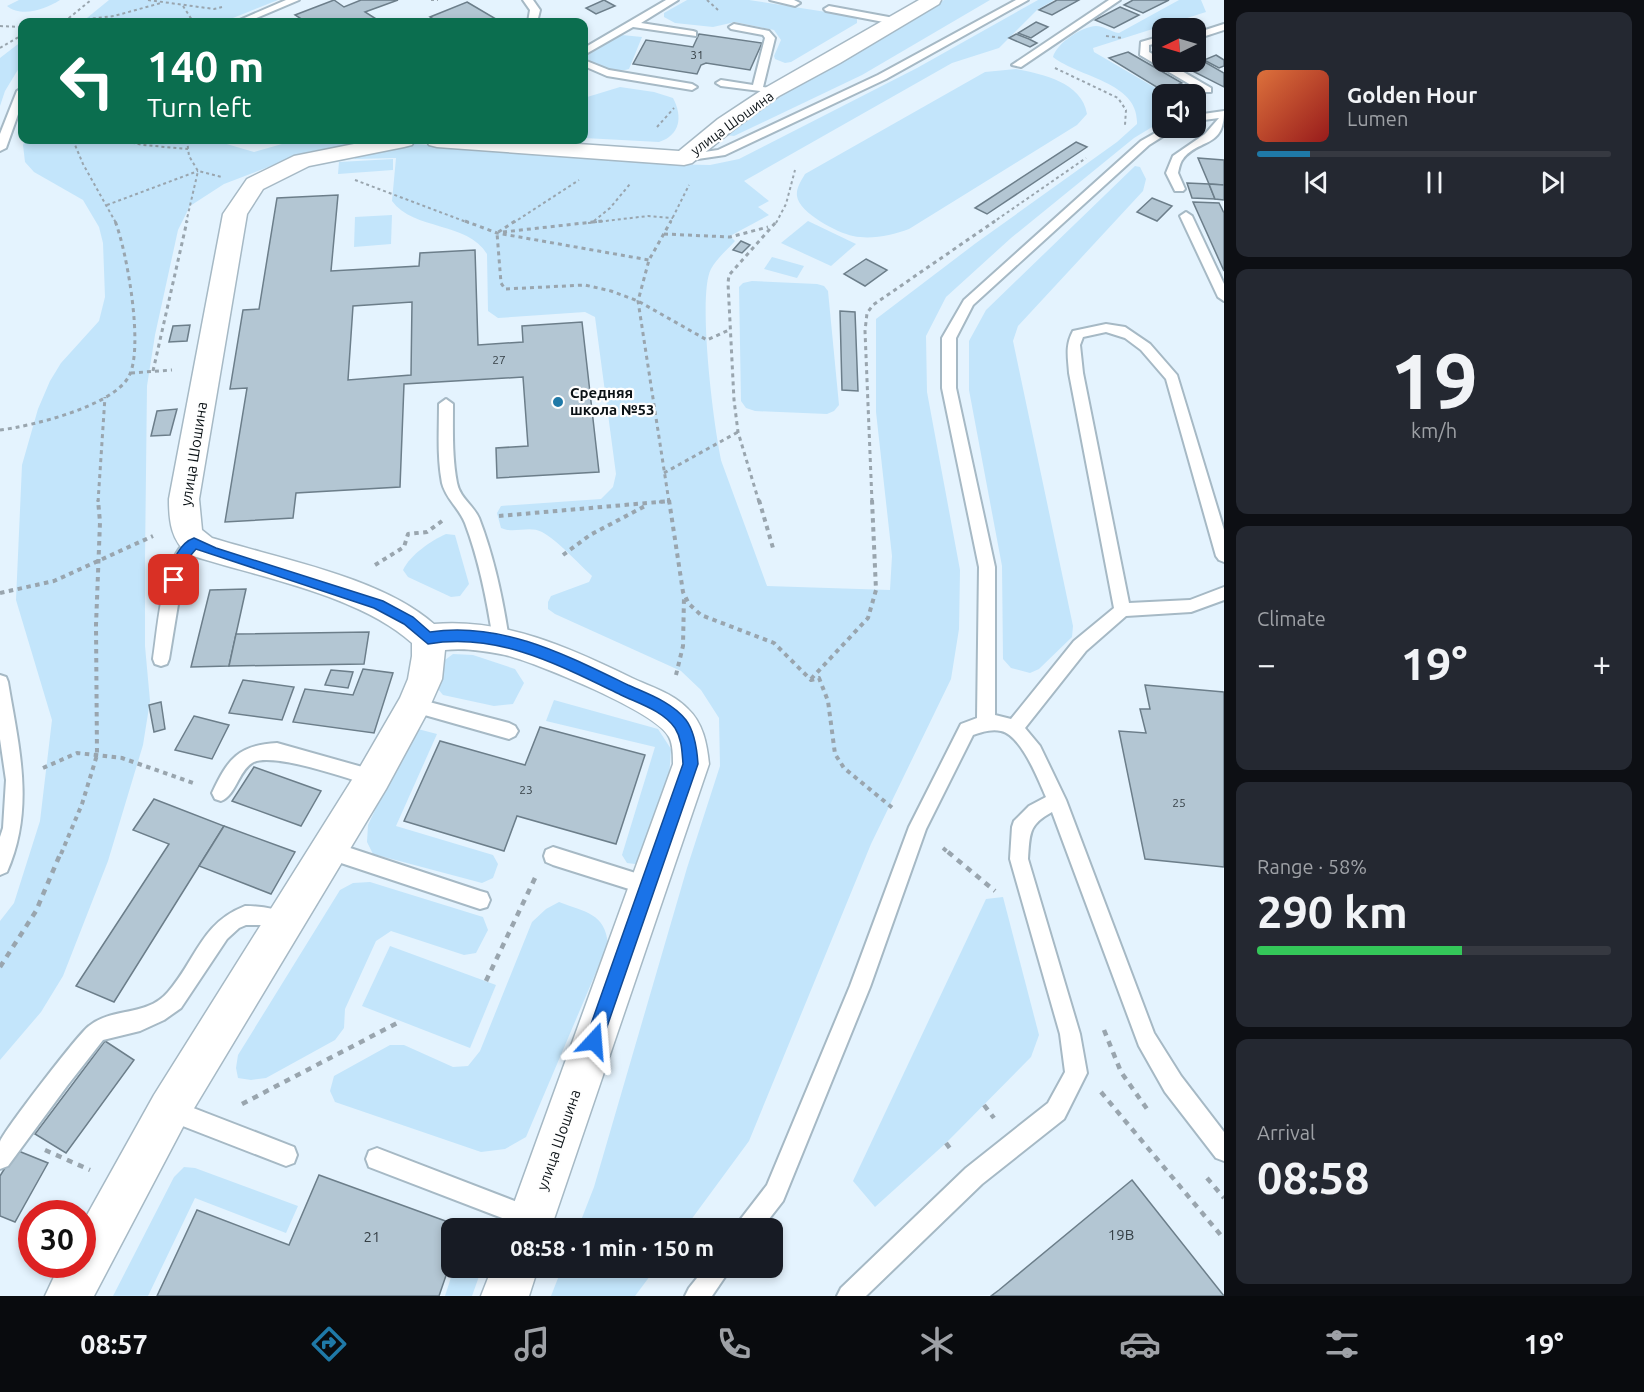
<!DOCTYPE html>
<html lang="en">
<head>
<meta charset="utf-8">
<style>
  :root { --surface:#171b24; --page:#242831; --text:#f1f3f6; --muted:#9ea1a6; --line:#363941; --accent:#1f79a7 }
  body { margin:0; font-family:Ubuntu,sans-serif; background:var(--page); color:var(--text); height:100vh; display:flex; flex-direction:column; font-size:22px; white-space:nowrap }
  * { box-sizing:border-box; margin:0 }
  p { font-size:20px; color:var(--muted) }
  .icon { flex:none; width:33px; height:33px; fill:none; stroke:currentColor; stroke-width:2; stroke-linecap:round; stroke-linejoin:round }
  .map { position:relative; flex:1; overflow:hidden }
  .panel { display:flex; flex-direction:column; gap:12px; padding:12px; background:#0d0f14; width:420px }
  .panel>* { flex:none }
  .top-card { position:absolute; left:18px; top:18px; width:570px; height:126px; border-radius:12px; box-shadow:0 3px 9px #0003; background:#0b6e4f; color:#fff; overflow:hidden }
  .needle { width:39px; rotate:265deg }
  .buttons { position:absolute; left:1152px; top:18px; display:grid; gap:12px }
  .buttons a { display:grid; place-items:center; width:54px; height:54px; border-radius:12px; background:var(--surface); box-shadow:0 3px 9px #0003; font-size:30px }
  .speed { position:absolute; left:18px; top:1200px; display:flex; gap:12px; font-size:30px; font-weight:700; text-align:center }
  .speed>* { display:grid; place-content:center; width:78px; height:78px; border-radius:50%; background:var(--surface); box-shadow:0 3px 9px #0003; line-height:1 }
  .speed .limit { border:9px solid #d22; background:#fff; color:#111 }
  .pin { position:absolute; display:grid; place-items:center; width:51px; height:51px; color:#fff; margin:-26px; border-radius:12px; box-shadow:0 3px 9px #0006 }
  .me { position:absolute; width:66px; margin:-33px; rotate:19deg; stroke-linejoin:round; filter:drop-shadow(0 0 4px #0008) }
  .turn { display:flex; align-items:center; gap:21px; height:126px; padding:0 30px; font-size:27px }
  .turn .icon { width:78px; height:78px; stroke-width:2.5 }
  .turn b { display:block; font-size:42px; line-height:51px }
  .big { font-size:45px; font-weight:700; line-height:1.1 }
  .panel .card { flex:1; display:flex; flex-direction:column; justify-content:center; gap:9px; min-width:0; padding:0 21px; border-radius:12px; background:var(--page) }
  .panel .dial { align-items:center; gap:0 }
  .dial b { font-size:78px; line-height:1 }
  .song { display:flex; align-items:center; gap:18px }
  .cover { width:72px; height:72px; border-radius:9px; background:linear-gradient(135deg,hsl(20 70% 55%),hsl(0 70% 35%)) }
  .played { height:6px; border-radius:3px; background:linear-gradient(90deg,var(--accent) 15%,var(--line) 15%) }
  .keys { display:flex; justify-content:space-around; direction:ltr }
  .heat { display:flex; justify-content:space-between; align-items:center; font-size:33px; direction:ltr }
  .charge { height:9px; border-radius:4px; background:linear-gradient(90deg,#34c759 58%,var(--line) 0) }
  .trip { position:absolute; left:441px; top:1218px; width:342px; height:60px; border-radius:12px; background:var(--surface); box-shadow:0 3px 9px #0003; font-weight:700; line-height:60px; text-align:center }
  .tabs { display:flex; height:96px; justify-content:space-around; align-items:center; background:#090b0e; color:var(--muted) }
  .tabs .icon { width:42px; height:42px }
  .tabs .on { color:var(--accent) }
  .tabs b { font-size:27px; color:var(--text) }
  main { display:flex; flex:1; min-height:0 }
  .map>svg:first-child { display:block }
</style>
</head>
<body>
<main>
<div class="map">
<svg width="1224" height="1296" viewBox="0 0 1224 1296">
  <rect width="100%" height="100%" fill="#e4f3fe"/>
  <!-- green -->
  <g fill="#c3e5fb">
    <path d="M19,0H60C46,9 22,18 7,6Z"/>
    <path d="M109,0H278L223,22H82Z"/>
    <path d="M687,0H749L852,16L857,19V23L791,62L785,63L775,59L774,56L781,40L774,30L735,22L713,27L675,23L664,17V13Z"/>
    <path d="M944,0H990L862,75L734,136L725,135L787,92Z"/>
    <path d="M1038,0H1054L1037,10L999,48L952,63L744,181L769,201L758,207L769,215L730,236L735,241C728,249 716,259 711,269C697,295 714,430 722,463L767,586L890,590L892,556L876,412V319L976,243L1117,142L1137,124C1139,82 1080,78 1053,57C1057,43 1081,27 1096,26C1104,26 1111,32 1119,33L1179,0H1201L1206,12L1093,48L1094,52L1166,94H1162V121L1134,138L1011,238L946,297L926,336L927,392L960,570L959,629L951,679L871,844L749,1141L685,1228H578L594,1187L687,868L720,766L719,718L701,690L681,671L555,614L548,609V602L551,596L589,582L592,576C579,564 557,540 542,532C529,525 514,534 501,528L497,513L501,506L601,499L613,487L616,474L595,317L585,312L498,318L488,311L487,254C467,221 414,231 392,201L396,158L355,159L353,156L415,144L663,164L710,165L739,159L917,68Z"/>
    <path d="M622,35L642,37L629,69C612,74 599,67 584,59V56Z"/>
    <path d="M22,41V63L5,91L0,106V58Z"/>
    <path d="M1016,69C1042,74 1082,82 1087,114L1077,125L909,229C892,235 872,240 853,236C838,233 799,213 797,196C796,188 801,181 805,174L985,72Z"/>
    <path d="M620,87L654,92L673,98C683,117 680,135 659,142L584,138V98Z"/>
    <path d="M25,140H213L254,152L296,140H373L307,152L224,184L190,206L178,230L155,335L147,386L145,559V646L150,701L143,745L108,861L63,976L41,1012L0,1060V921L14,903L40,821L52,720L16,600L22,465L38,409L50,381L61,363L99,321L105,297L103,243L99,227L83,200L34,172L25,162L23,145Z"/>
    <path d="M393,159V170L338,174L339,162Z"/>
    <path d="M1135,166L1140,167L1146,179L1143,191L1018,326L1013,341L1073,626L1072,637L1039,669L1030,673L1011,668L1003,659L1002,566L969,390V341L986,310Z"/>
    <path d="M392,215L391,244L354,247L355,217Z"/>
    <path d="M808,221L856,244L831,266L781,243Z"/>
    <path d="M772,257L804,266L797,278L764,269Z"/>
    <path d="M752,281L817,284L824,286L828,291L839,405L834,411L827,414L755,411L746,408L741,401L739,287L743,283Z"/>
    <path d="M446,534L455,535L469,584L460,596L451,597L408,577L403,570C410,555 432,540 446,534Z"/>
    <path d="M453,654L473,655L515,669L524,683L513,704L494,706L443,695L433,683L437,666Z"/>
    <path d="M554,700L658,729L671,749L669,779L643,860L635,864L627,863L622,855L655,747L546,721Z"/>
    <path d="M414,728L437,734L396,826L493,855L498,864L493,878L482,883L373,854L367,842L368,825Z"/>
    <path d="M370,882L483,917L488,930L476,953L464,955L391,931L376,941L345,1009L344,1028L335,1040L266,1078L251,1080L238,1078L236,1068L238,1055L340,890L353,883Z"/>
    <path d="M1003,897L1039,1035L1031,1057L946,1143L875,1207L853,1181L986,899Z"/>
    <path d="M559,902C585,912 605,913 608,944L526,1137L505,1149L481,1152L335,1102L330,1091L334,1076L390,1045H404L453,1067L468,1066L480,1051L532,922L546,909Z"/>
    <path d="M390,946L496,985L470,1048L362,1006Z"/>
    <path d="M184,1167L195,1168L298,1206L286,1233L195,1198L148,1296H113L174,1177Z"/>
    <path d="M454,1268H482L472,1296H445Z"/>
    <path d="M562,1268H656L635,1296H551Z"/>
  </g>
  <!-- building -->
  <g fill="#b3c6d3" stroke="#6c7e8a" stroke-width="1.5" fill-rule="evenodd">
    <path d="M334,0L344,7L361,0H398L365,12L381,22H306L295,15Z"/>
    <path d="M604,0L615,6L596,14L586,8Z"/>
    <path d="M1057,0H1079L1052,15L1039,10Z"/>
    <path d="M1133,0H1169L1143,13L1124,5Z"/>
    <path d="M467,2L496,19L487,22H438L430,17Z"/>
    <path d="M1120,7L1139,15L1114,28L1095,20Z"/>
    <path d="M1036,22L1048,27L1031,38L1018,33Z"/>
    <path d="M699,34L762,43L750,70L706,63L701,65L697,74L633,64L646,40L693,47Z"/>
    <path d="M1016,34L1029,39L1037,43L1030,47L1009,38Z"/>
    <path d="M1128,52L1182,83L1163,91L1109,58Z"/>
    <path d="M1216,55L1224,60V66L1219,68L1204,60Z"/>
    <path d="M1196,57L1224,73V87L1175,62H1196Z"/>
    <path d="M1186,88L1201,97L1196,99V94H1170Z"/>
    <path d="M1076,142L1087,147L987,214L975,208Z"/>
    <path d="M1198,158L1224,160V185L1209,184Z"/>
    <path d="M1187,183L1209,184L1215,199L1192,198Z"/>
    <path d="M1209,184L1224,185V200L1215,199Z"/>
    <path d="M338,195L331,271L419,266L420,253L475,250L478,345L523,342L522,326L582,322L599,472L497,478L496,448L528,446L523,377L404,384L400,487L296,493L293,518L225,522L247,388L230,389L243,310L259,309L277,198ZM412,302L411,375L348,380L353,306Z"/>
    <path d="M1152,198L1172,206L1157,221L1137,212Z"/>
    <path d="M1193,202L1219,203L1224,213V271Z"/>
    <path d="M741,241L750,245L742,253L733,250Z"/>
    <path d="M866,259L887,270L865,286L844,274Z"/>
    <path d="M840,311L855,312L858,391L842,390Z"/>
    <path d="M190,325L187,341L169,342L173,326Z"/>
    <path d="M177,409L170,435L151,436L157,411Z"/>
    <path d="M246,589L229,666L191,667L210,590Z"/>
    <path d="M369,632L364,664L229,666L236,634Z"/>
    <path d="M363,669L393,673L374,733L293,722L305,689L353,695Z"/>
    <path d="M331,670L353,672L348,688L325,685Z"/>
    <path d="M243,680L294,687L282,720L229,713Z"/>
    <path d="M1145,685L1224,692V867L1145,859L1119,731L1146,733L1140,709H1150Z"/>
    <path d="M161,702L165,729L154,732L149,705Z"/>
    <path d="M194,716L229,725L212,759L175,750Z"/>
    <path d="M540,727L645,755L616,844L517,816L504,851L404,821L440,741L525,765Z"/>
    <path d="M254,767L321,791L301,826L232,801Z"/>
    <path d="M154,799L224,826L114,1002L76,986L169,844L133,830Z"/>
    <path d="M224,826L295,852L271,894L199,866Z"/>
    <path d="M105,1041L134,1060L66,1153L35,1134Z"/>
    <path d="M16,1150L48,1163L15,1222L0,1216V1176Z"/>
    <path d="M319,1175L462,1227L452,1228V1258L439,1296H157L197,1210L289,1245Z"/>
    <path d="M1132,1180L1224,1296H991L999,1290Z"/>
  </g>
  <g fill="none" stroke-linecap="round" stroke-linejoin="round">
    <!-- lane casing -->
    <g stroke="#a6b9c5" stroke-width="4">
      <g id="lane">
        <path d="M286,0H299L247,22H235Z"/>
        <path d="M523,0H533L540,10L537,22H528L530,10Z"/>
        <path d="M666,0H678L641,23L693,31L696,32V36L633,27L584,55V48Z"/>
        <path d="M770,0H794L800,3L795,6Z"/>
        <path d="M1016,0H1028L886,79L725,155L684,161L678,158L684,155L718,150L878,75Z"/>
        <path d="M1109,0H1120L1021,67L1012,65Z"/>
        <path d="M829,6L894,18L899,21L894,24L826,11L824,9Z"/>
        <path d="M734,24L769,31L775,38L763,87L769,88V92L721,86L716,83L721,80L753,85L765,38L763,35L731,29L729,27Z"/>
        <path d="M1224,24V30L1196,39V33Z"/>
        <path d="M1162,36V42L1149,45V52L1211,88V92H1203L1140,55L1141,42Z"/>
        <path d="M584,60L609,70L692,84L697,87L692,90L607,76L584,66Z"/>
        <path d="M22,88V103L6,148L0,151V134L17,91Z"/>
        <path d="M1224,111C1224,149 1199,138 1183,159C1180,162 1179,169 1178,173L1185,189L1183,191H1175L1166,173L1173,156L1205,134L1219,118L1196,121V115Z"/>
        <path d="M1164,128H1176L1149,145L973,305L956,338V388L995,567V715L1011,719L1074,641L1114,608L1069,373C1068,357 1065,346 1073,331L1106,324L1125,327L1150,344L1177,375L1224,530V562L1219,560L1216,556L1166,379L1141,350L1125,338L1106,332L1083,337L1080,345L1083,373L1129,603L1190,600L1224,587V600L1191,612L1126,616L1086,651L1025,728L1040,746L1066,800L1154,1033L1181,1076L1224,1132V1161L1216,1158L1165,1092L1139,1046L1052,812C1028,825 1030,834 1028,859L1080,1034L1087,1073L1064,1119L982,1184L866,1296H837L841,1288L966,1168L1048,1103L1065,1072L1060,1034L1010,859L1012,827L1014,821L1029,806L1046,797C1038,779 1021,735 1001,731C991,729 982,732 973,735L926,829L870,987L783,1201L762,1228H737L740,1220L767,1185L850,986L909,827L961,724L977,718L979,567L942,388V338L964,300L1141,141Z"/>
        <path d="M1186,212L1192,216L1224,284V301L1218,297L1180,216Z"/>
        <path d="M446,399L453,404C453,430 452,457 457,483C460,498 473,505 479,518C494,557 503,599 509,640L507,645L501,647L495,645L493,640C487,600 479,560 465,523C459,508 446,499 442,483C437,457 439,430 439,404Z"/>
        <path d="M194,537L199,539L202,543L187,561L182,580L169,659L167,664L161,666L155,664L153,659C158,630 162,547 194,537Z"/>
        <path d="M0,675L6,677L8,682C19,748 35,808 7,872L0,875V837L3,828L6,780L0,739Z"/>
        <path d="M414,698L509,723L515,726L518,731L515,736L509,739L414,712L408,710L405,705L408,700Z"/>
        <path d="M277,743L373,770L379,772L382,778L379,784L373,786C349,779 271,751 252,763C238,772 236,795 221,801L215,799L212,793C228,759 238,745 277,743Z"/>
        <path d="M329,841L480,891L487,893L490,900L487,907L480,909L329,859L322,856L320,850L322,844Z"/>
        <path d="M553,847L648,877L655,880L658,886L655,892L648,895L553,865L546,862L544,856L546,850Z"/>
        <path d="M245,906C261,906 277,909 292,915L295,922L292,929L285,932L263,925H246L239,928L227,939L181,1008L164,1020L140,1031L103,1040L67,1086L8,1166L0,1169C0,1160 0,1150 0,1142C2,1133 79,1033 89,1026C112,1007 147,1017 168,992C196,960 201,923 245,906Z"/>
        <path d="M170,1099L294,1147L297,1155L294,1163L286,1166L162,1118L159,1110L162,1102Z"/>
        <path d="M377,1148L538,1210L541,1218L538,1226L528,1228L369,1167L366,1159L369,1151Z"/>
        <path d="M705,1268H731L712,1296H685L689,1288Z"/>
      </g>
    </g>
    <!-- street casing -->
    <g stroke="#a6b9c5" stroke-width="3">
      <g id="street">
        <path d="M919,0H941L939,4L840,63L779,96L734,129L692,163L684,165L437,147L429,145L426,140H521L679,151L718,119L765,88Z"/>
        <path d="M374,140H415L412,145L404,147L309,166L263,189L247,214L199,499L202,530L212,538C280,559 381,577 434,624C505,618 570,648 632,678C651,687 673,693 688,709C703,723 707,744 709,764L551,1228H505L673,764C673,756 673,744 669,737C657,712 535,662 505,655C486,651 465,648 445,650L442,679L426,715L386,789L184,1125L94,1296H45L60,1264H82V1224L154,1095L360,767L400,698L408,679L412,656V643C359,595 258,577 190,555C171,542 169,521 169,499L223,214L247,179L294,156Z"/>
        <path d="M492,1268H538L529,1296H481Z"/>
      </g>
    </g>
    <!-- path-far3 -->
    <g stroke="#99a5ae" stroke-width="2" stroke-dasharray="3 3" stroke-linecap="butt">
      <path d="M148,0L214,9L222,7"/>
      <path d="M431,0H438"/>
      <path d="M707,0L718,10"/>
      <path d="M183,6L192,20L190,22"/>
      <path d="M63,22L114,16L161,3"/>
      <path d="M64,22L91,0"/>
      <path d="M0,26L22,27"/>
      <path d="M1106,36L1122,38"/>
      <path d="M0,48L22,35"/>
      <path d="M1055,68L1118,98L1126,110L1125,125"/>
      <path d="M657,127L674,108"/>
      <path d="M73,140L83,164L116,223"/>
      <path d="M120,140L143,145L188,149"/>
      <path d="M187,140L189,156L198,171L222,177"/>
      <path d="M355,180L469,223"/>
      <path d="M107,205L198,171"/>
      <path d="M594,221L610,208L630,184"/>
      <path d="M186,223L198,171"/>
      <path d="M513,223L579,180"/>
      <path d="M588,223L648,216L673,218"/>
      <path d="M670,223L689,185"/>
      <path d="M776,223L786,204L795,170"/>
      <path d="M992,223L1086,158"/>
    </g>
    <!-- path-far2 -->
    <g stroke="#99a5ae" stroke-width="3" stroke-dasharray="4 4" stroke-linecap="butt">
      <path d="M465,221L497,233L649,260"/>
      <path d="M515,221L497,233L501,283L505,289L585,285L611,291L638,301L707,340L729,330"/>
      <path d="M503,232L602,221"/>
      <path d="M664,234L730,237L768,227"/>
      <path d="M153,371L187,221"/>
      <path d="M131,373L172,370"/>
      <path d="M0,430C32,426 114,406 129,376C144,348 127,251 115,221"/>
      <path d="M664,473L738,432"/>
      <path d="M98,502L105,397"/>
      <path d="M659,502L670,501"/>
      <path d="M669,502L638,301L649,260L671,221"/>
      <path d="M759,502L738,432L734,400L728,283L729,275L777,221"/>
      <path d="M872,502L865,331L867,313L873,305L995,221"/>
    </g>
    <!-- path-far1 -->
    <g stroke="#99a5ae" stroke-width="4" stroke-dasharray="4.5 4.5" stroke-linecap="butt">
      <path d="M669,500L683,592L689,604L701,615L774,643L811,680L819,678L828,701L835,754L844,768L895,810"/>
      <path d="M759,500L773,548"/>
      <path d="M499,516L670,501"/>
      <path d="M563,555L590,535L647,505"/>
      <path d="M375,565L404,547L408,534L427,532L442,521"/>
      <path d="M0,593L54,581L153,536"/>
      <path d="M676,675L683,646L684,596"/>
      <path d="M811,679L868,618L876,590L872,500"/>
      <path d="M43,768L77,753L122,758L193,783"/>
      <path d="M943,848L950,854"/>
      <path d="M61,854L82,804L97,755L96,625L100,522L98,500"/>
    </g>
    <!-- path -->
    <g stroke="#99a5ae" stroke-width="4.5" stroke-dasharray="6 6" stroke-linecap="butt">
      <path d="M948,852L995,891"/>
      <path d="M0,967L36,911L61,852"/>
      <path d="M486,981L535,878"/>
      <path d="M1104,1030L1121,1072L1147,1109"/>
      <path d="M1101,1092L1224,1239"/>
      <path d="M242,1104L401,1021"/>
      <path d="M984,1105L994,1118"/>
      <path d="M946,1143L952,1151"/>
      <path d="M45,1150L90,1170"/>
      <path d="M1207,1178L1224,1198"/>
    </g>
    <!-- lane -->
    <use href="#lane" fill="#fff" fill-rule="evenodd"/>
    <!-- street -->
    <use href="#street" fill="#fff" fill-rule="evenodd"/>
  </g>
  <!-- route -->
  <path fill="#1a73e8" stroke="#114b97" stroke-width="1.5" d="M194,538L216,548L383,601L413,617L430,632C501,621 566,655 628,685C648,694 672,702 686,720C695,732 697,749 698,764L600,1047L594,1050L588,1047L585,1041L683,764C682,752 682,739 675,728C663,711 640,704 621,695C559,665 498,632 428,644L404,624L374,608L196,549L186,561L178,584H169L167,580C172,565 177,544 194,538Z"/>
  <!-- markers -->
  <circle fill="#1f79a7" stroke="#fefefe" stroke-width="2" cx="558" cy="402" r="6"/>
  <g text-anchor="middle" stroke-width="4.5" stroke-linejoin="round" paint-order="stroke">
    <!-- number labels -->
    <g font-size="12" fill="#343e44">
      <text x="697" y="59">31</text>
      <text x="499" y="364">27</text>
      <text x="526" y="794">23</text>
      <text x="1179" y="807">25</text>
    </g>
    <!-- far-street labels -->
    <g font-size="14" fill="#0a1115" stroke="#fefefe">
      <text transform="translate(732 123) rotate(-36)" y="5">улица Шошина</text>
    </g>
    <!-- poi labels -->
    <g font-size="15" font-weight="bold" fill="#0a1115" stroke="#fefefe" text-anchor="start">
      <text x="570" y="398">Средняя<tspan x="570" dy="17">школа №53</tspan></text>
    </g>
    <!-- street labels -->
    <g font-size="15" fill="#0a1115" stroke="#fefefe">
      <text transform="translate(194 454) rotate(-81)" y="5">улица Шошина</text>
      <text transform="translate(559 1140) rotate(-71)" y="5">улица Шошина</text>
    </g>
    <!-- near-number labels -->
    <g font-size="15" fill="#343e44">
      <text x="1121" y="1240">19В</text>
      <text x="372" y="1242">21</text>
    </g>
  </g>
</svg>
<div class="buttons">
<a><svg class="needle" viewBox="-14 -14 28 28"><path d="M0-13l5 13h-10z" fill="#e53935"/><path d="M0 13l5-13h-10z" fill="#9ea1a6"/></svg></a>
<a><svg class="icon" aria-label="sound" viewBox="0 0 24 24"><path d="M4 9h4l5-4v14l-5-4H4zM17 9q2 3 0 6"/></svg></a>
</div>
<div class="speed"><div class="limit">30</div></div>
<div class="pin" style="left:174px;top:580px;background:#d93025"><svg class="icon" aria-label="arrive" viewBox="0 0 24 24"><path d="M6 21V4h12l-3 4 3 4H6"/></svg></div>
<svg class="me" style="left:594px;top:1041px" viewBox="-20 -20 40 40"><path d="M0-17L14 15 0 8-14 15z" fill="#1a73e8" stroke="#fff" stroke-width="4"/></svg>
<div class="trip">08:58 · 1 min · 150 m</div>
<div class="top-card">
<div class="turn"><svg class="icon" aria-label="left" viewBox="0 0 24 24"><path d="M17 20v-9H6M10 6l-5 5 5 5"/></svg><div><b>140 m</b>Turn left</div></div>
</div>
</div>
<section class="panel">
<div class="card">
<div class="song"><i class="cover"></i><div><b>Golden Hour</b><p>Lumen</p></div></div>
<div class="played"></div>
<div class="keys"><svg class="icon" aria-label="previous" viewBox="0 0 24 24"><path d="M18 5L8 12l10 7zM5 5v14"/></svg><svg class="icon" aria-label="pause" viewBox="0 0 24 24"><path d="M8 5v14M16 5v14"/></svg><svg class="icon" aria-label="next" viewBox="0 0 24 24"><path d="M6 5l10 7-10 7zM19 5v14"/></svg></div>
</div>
<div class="card dial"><b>19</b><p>km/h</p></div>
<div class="card"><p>Climate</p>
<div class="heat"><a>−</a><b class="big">19°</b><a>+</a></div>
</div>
<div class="card"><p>Range · 58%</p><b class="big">290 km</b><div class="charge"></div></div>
<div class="card"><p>Arrival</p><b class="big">08:58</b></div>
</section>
</main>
<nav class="tabs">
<b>08:57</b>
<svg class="icon on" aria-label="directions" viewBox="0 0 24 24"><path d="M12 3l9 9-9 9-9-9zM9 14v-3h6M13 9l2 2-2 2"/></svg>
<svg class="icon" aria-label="music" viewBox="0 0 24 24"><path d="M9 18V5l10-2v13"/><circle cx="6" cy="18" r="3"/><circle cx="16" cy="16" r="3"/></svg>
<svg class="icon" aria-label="phone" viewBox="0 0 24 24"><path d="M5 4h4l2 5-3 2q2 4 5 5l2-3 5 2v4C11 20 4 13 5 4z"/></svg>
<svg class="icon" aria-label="climate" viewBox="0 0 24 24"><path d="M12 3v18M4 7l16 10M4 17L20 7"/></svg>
<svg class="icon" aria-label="car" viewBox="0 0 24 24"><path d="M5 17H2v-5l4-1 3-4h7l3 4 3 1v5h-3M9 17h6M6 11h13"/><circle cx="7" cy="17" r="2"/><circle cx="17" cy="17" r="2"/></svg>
<svg class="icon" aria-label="filters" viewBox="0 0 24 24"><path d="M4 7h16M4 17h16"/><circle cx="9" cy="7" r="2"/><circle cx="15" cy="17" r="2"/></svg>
<b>19°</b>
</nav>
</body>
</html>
